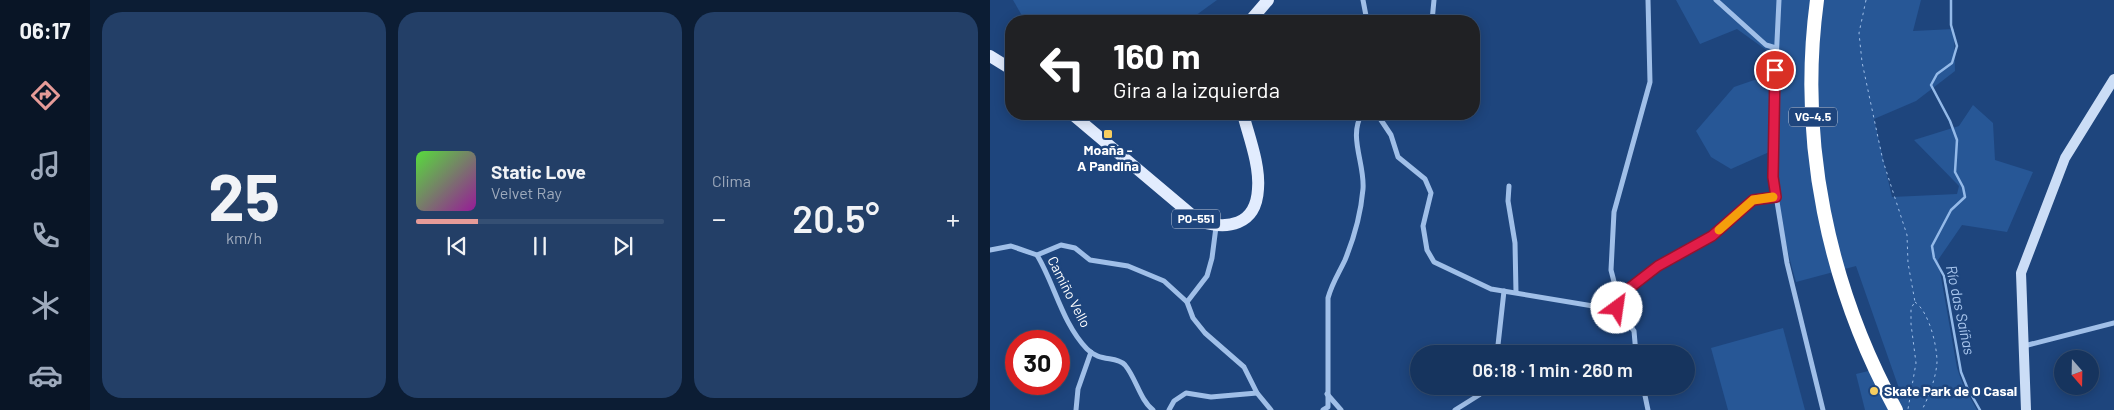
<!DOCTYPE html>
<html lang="es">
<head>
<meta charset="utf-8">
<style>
  :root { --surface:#16345e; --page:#233f67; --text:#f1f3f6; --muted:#9eaabc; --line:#354f73; --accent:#e69b98 }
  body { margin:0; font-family:Barlow,sans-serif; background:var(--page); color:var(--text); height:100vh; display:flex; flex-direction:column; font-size:19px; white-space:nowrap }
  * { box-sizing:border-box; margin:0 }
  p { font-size:16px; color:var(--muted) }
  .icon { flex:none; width:28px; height:28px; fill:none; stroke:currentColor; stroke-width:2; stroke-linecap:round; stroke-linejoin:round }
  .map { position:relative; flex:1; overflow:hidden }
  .sheet { display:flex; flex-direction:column; gap:12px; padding:12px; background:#0c1d34; width:900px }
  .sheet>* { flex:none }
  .top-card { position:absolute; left:15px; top:15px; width:475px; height:105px; border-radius:20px; box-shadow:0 2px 12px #0003,0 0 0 1px var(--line); background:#202124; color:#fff; overflow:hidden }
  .needle { width:32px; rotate:160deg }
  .fabs { position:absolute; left:1064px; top:350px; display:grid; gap:10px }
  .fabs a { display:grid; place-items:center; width:45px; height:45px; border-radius:50%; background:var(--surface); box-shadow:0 2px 12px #0003,0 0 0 1px var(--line); font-size:25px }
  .speed { position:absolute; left:15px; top:330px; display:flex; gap:10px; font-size:25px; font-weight:700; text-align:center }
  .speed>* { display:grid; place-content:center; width:65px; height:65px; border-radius:50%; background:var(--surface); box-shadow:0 2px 12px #0003,0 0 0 1px var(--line); line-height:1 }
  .speed .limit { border:8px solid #d22; background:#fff; color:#111 }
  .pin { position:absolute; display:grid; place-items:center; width:42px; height:42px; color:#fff; margin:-21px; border:2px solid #fff; border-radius:50%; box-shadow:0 1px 5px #0007 }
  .me { position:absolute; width:55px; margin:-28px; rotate:31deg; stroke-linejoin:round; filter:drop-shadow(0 0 4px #0008) }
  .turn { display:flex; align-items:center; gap:18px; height:105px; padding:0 25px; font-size:22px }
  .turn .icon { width:65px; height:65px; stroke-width:2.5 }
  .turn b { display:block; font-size:35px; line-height:42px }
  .big { font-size:38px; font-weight:600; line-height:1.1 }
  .sheet .widget { flex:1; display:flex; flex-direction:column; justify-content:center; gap:8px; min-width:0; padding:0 18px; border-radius:20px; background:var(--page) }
  .sheet .dial { align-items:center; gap:0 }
  .dial b { font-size:65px; line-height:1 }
  .song { display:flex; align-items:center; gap:15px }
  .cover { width:60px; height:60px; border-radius:8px; background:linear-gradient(135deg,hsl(110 70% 55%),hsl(300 70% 35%)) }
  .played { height:5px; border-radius:2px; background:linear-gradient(90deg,var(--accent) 25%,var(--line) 25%) }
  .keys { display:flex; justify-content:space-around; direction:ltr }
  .heat { display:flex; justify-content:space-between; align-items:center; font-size:28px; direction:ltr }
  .sheet .tiles { flex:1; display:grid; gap:12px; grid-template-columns:repeat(3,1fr) }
  .trip { position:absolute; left:420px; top:345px; width:285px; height:50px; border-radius:25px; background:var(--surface); box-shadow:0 2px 12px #0003,0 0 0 1px var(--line); font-weight:600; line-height:50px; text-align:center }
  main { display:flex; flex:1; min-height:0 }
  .tab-bar { display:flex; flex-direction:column; width:90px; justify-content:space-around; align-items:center; background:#091526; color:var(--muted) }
  .tab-bar .icon { width:35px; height:35px }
  .tab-bar .active { color:var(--accent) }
  .tab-bar b { font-size:22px; color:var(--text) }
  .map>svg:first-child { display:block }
</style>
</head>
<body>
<main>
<nav class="tab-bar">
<b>06:17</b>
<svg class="icon active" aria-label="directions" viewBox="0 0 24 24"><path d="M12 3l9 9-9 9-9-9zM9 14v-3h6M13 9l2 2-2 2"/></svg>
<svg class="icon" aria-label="music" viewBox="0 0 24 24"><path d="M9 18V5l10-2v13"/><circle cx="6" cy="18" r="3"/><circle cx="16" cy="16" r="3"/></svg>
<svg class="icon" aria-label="phone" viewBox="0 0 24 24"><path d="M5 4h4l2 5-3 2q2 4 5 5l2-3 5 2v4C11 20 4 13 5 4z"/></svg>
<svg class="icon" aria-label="climate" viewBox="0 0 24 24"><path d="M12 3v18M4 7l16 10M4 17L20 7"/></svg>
<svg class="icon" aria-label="car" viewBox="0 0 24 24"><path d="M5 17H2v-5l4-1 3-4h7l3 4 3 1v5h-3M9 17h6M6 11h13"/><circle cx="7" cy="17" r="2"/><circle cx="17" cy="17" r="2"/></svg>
</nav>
<section class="sheet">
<div class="tiles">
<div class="widget dial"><b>25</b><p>km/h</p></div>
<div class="widget">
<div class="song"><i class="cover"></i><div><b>Static Love</b><p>Velvet Ray</p></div></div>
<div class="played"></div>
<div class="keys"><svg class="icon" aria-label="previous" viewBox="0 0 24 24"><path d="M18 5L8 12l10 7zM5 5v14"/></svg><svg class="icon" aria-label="pause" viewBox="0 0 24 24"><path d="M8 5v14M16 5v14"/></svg><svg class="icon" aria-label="next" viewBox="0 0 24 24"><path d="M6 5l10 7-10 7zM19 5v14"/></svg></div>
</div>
<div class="widget"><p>Clima</p>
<div class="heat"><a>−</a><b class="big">20.5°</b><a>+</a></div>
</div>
</div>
</section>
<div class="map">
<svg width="1124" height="410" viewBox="0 0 1124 410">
  <rect width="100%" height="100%" fill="#1e457d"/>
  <!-- green -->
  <g fill="#275796">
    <path d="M23,0H227L198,21H35Z"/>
    <path d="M686,0H931L923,31L964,29L965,71L926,101L884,119L902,197L967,194L969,186L924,140L969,126L983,105L1003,123L1005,160L1043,172L1017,232L972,225L948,260L967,368L973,385L987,410H875L866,374L891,368L901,407L912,397L866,266L806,282C793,239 786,193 786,149L741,169L721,157L706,131L744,87L776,76L779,52L747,29L710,44Z"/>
    <path d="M793,328L815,410H738L721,348Z"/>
  </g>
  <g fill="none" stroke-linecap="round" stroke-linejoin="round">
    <!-- stream -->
    <path stroke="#94bae9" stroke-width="2.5" d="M961,0V25L967,46L962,63L947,74L941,85L960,121L967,140L965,172L973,187L975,197L961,210L942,246L944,258L954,276L971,372L977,387L990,410"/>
    <!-- path -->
    <g stroke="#a0bfe8" stroke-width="1" stroke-dasharray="2.5 4" stroke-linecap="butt">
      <path d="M876,0L869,33L872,62L893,161L917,235L918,263L925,302L921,308V324L926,363L918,409"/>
      <path d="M925,302C939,312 947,345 947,362C946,378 939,396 932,410"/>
    </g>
    <!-- street -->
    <g stroke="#a0bfe8" stroke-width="5">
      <path d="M373,0L377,21"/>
      <path d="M726,0L776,45L786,48"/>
      <path d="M789,0L783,124V177L797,263L833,410"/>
      <path d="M442,21L444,0"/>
      <path d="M387,114L401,135L408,157L435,179L441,193L433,226L437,250L444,262L501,289L615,308H627"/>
      <path d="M519,186L518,201L525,243L526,292"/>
      <path d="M226,227L222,258L217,276L197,302L203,318L215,333L254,367L267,393L281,410"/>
      <path d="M0,250L21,246L47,255C65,285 72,323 97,349C109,362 127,356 135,365C146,378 150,400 163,410"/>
      <path d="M47,255L71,245L85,248L100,260L138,266L174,281L197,302"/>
      <path d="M628,297L669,266L721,236L763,200L786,197"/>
      <path d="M1034,346L1124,323"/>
      <path d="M507,354L514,291"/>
      <path d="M646,354L644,331L627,308L628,297L621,270L624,212L660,82L658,0"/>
      <path d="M653,386L658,410"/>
      <path d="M337,394L351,410"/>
      <path d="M86,410L88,389L101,352"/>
      <path d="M179,410L184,401L196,393L221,397L267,393"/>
      <path d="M333,410L338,407V298C342,283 349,273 355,260C364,238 371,212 373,189C375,164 358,136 372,114"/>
      <path d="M465,410L489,395L497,386"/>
    </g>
    <!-- secondary -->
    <path stroke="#cbddf6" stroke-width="10" d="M1036,410L1031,273L1075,158L1124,79"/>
    <!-- primary -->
    <g stroke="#e2ecfe" stroke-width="12">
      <path d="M260,21L278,0"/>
      <path d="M0,56L21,69"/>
      <path d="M82,114L209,221C237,230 266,226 268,189C270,165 259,137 253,114"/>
    </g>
    <!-- highway -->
    <path stroke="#fff" stroke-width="14" d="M827,0C808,141 838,286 906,410"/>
  </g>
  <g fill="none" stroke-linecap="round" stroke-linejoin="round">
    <!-- route casing -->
    <g stroke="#92132f" stroke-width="12">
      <path id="route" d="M627,308L628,297L668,266L722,236L763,200L786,197L783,177L785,70"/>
    </g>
    <!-- route -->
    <use href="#route" stroke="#e11d48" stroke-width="9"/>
    <!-- slow -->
    <path stroke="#f59e0b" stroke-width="9" d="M729,230L763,200L783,197"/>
  </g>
  <!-- markers -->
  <g fill="#f7ce5f" stroke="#1e457d" stroke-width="2">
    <rect x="113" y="129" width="10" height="10" rx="2.5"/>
    <circle cx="884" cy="391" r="5"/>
  </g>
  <g text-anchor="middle" stroke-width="5" stroke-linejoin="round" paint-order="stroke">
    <!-- shield labels -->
    <g fill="#1e457d" stroke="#bcc7d8" stroke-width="1">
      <rect x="799" y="107.5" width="48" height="19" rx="4"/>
      <rect x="182" y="209.5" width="48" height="19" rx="4"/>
    </g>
    <g font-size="12" font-weight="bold" fill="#fff">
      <text x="823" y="121">VG-4.5</text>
      <text x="206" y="223">PO-551</text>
    </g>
    <!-- poi labels -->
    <g font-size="14" font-weight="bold" fill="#fff" stroke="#1e457d">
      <text x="118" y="155">Moaña -<tspan x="118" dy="16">A Pandiña</tspan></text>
      <text x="894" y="396" text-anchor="start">Skate Park de O Casal</text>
    </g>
    <!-- street labels -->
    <g font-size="14" fill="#fff" stroke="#1e457d">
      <text transform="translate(79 292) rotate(63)" y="5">Camiño Vello</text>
    </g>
    <!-- water labels -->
    <g font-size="15" font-style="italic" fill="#acc9f0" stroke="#1e457d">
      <text transform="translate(970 310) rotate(78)" y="5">Río das Saíñas</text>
    </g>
  </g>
</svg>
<div class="fabs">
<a><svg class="needle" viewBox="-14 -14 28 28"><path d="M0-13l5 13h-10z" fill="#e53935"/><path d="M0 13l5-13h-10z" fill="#9eaabc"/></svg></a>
</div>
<div class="speed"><div class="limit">30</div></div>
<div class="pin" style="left:785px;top:70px;background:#d93025"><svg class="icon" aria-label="arrive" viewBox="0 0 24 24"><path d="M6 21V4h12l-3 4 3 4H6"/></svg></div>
<svg class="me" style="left:627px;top:308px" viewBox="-20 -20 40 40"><circle r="19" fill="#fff"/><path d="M0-13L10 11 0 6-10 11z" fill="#e11d48"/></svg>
<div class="trip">06:18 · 1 min · 260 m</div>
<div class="top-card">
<div class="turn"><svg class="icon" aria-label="left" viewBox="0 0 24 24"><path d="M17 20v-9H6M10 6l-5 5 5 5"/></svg><div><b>160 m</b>Gira a la izquierda</div></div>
</div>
</div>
</main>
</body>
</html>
